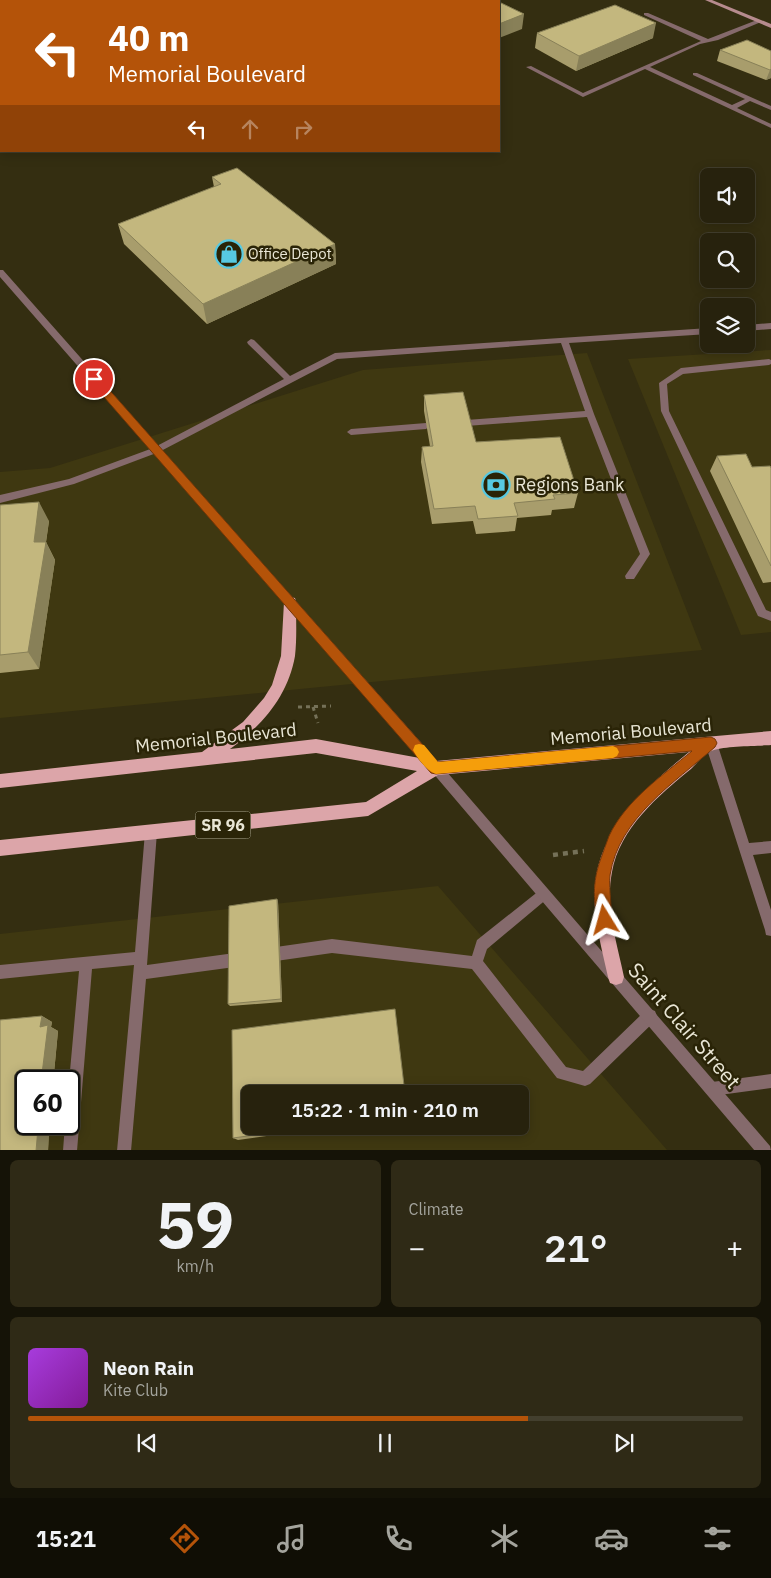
<!DOCTYPE html>
<html lang="en">
<head>
<meta charset="utf-8">
<style>
  :root { --surface:#27220d; --page:#2f2a16; --text:#f1f3f6; --muted:#a4a49d; --line:#433f2e; --accent:#b45309 }
  body { margin:0; font-family:"IBM Plex Sans",sans-serif; background:var(--page); color:var(--text); height:100vh; display:flex; flex-direction:column; font-size:19px; white-space:nowrap }
  * { box-sizing:border-box; margin:0 }
  p { font-size:16px; color:var(--muted) }
  .icon { flex:none; width:28px; height:28px; fill:none; stroke:currentColor; stroke-width:2; stroke-linecap:round; stroke-linejoin:round }
  .map { position:relative; height:1150px; overflow:hidden }
  .side { display:flex; flex-direction:column; gap:10px; padding:10px; background:#151307; flex:1 }
  .side>* { flex:none }
  .banner { position:absolute; left:0px; top:0px; width:500px; height:152px; box-shadow:0 2px 12px #0003,0 0 0 1px var(--line); background:#b45309; color:#fff; overflow:hidden }
  .tools { position:absolute; left:700px; top:168px; display:grid; gap:10px }
  .tools a { display:grid; place-items:center; width:55px; height:55px; border-radius:8px; background:var(--surface); box-shadow:0 2px 12px #0003,0 0 0 1px var(--line); font-size:25px }
  .speed { position:absolute; left:15px; top:1070px; display:flex; gap:10px; font-size:25px; font-weight:700; text-align:center }
  .speed>* { display:grid; place-content:center; width:65px; height:65px; border-radius:50%; background:var(--surface); box-shadow:0 2px 12px #0003,0 0 0 1px var(--line); line-height:1 }
  .speed .limit { border:2px solid #111; border-radius:8px; background:#fff; color:#111 }
  .pin { position:absolute; display:grid; place-items:center; width:42px; height:42px; color:#fff; margin:-21px; border:2px solid #fff; border-radius:50%; box-shadow:0 1px 5px #0007 }
  .me { position:absolute; width:55px; margin:-28px; rotate:352deg; stroke-linejoin:round; filter:drop-shadow(0 0 4px #0008) }
  .turn { display:flex; align-items:center; gap:18px; height:105px; padding:0 25px; font-size:22px }
  .turn .icon { width:65px; height:65px; stroke-width:2.5 }
  .turn b { display:block; font-size:35px; line-height:42px }
  .lanes { display:flex; align-items:center; height:48px; padding:0 25px; background:#0003; justify-content:center; gap:25px; direction:ltr }
  .lanes .off { opacity:.35 }
  .big { font-size:38px; font-weight:600; line-height:1.1 }
  .side .card { flex:1; display:flex; flex-direction:column; justify-content:center; gap:8px; min-width:0; padding:0 18px; border-radius:8px; background:var(--page) }
  .side .dial { align-items:center; gap:0 }
  .dial b { font-size:65px; line-height:1 }
  .song { display:flex; align-items:center; gap:15px }
  .cover { width:60px; height:60px; border-radius:8px; background:linear-gradient(135deg,hsl(280 70% 55%),hsl(290 70% 35%)) }
  .played { height:5px; border-radius:2px; background:linear-gradient(90deg,var(--accent) 70%,var(--line) 70%) }
  .keys { display:flex; justify-content:space-around; direction:ltr }
  .heat { display:flex; justify-content:space-between; align-items:center; font-size:28px; direction:ltr }
  .side .tiles { flex:1; display:grid; gap:10px; grid-template-columns:1fr 1fr }
  .card:last-child { grid-column:span 2 }
  .trip { position:absolute; left:241px; top:1085px; width:288px; height:50px; border-radius:8px; background:var(--surface); box-shadow:0 2px 12px #0003,0 0 0 1px var(--line); font-weight:600; line-height:50px; text-align:center }
  .dock { display:flex; height:80px; justify-content:space-around; align-items:center; background:#100e05; color:var(--muted) }
  .dock .icon { width:35px; height:35px }
  .dock .selected { color:var(--accent) }
  .dock b { font-size:22px; color:var(--text) }
  .map>svg:first-child { display:block }
</style>
</head>
<body>
<div class="map">
<svg width="771" height="1151" viewBox="0 0 771 1151">
  <rect width="100%" height="100%" fill="#342e11"/>
  <!-- built -->
  <g fill="#3f3811" fill-rule="evenodd">
    <path d="M771,350V632L741,635L628,359Z"/>
    <path d="M587,353L702,650L0,718V472L50,468L363,370Z"/>
    <path d="M438,886L667,1150H0V934ZM26,1081H69V1124H26ZM250,1094H520V1126H250Z"/>
  </g>
  <g fill="none" stroke-linecap="round" stroke-linejoin="round">
    <!-- path-far1 -->
    <g stroke="#757158" stroke-width="3" stroke-dasharray="4 4" stroke-linecap="butt">
      <path d="M298,707L331,706"/>
      <path d="M313,707L318,723"/>
    </g>
    <!-- path -->
    <path stroke="#757158" stroke-width="4.5" stroke-dasharray="5 5" stroke-linecap="butt" d="M553,855L584,851"/>
    <!-- lane -->
    <g fill="#856a6c" fill-rule="evenodd">
      <path d="M644,13H648L708,39L757,20H761V22L718,40L700,44L650,67L732,105L745,99L693,75V73H697L771,106V110L750,101L737,108L771,124V128L645,69L583,97L526,67L531,66L583,93L701,41L644,15Z"/>
      <path d="M1,34V38L0,39V35Z"/>
      <path d="M771,323V329L746,331V325Z"/>
      <path d="M709,328V334L569,343L594,414L650,554L634,579H626L625,576L640,554L587,417L466,426L462,423L466,420L585,411L561,343L337,359L159,452L74,484L0,503V495L69,479L153,448L284,379L248,344L247,342L251,339L254,340L290,376L335,353Z"/>
      <path d="M769,359L771,360V364L769,365L683,374L667,384L669,411L766,610L771,612V621L758,616L661,411L659,383L681,368Z"/>
      <path d="M426,423L430,426L426,429L351,435L347,432L351,429Z"/>
      <path d="M711,738L715,739L717,743L749,843L771,841V853L753,855L771,910V936L766,935L765,930L705,743L707,739Z"/>
      <path d="M151,826L155,828L157,832L147,965L242,952L247,954L249,959L247,964L242,966L146,979L131,1151H117L134,965L92,969L77,1151H63L65,1124H69V1082L79,971L0,979V965L135,952L145,832L147,828Z"/>
      <path d="M544,888L548,890L550,894L548,898L487,949L483,961L566,1067L583,1071L645,1011L650,1009L655,1011L657,1016L655,1021L590,1084L585,1086L557,1078L472,969L332,953L269,962L264,960L262,955L264,950L269,948L332,939L472,956L477,940L540,890Z"/>
      <path d="M771,1074V1088L712,1096L707,1094L705,1089L707,1084L712,1082Z"/>
    </g>
    <!-- street -->
    <g fill="#856a6c" fill-rule="evenodd">
      <rect x="0" y="59" width="1" height="4"/>
      <path d="M0,270H3L440,764L770,1146L771,1151H755L432,772L0,277Z"/>
    </g>
    <!-- secondary -->
    <path fill="#b68b8e" fill-rule="evenodd" d="M705,0H712L771,24V28Z"/>
    <!-- primary -->
    <path fill="#dca5a9" fill-rule="evenodd" d="M290,597L295,598L296,602C296,620 297,638 295,656C288,696 262,726 230,749L316,739L436,761L771,731V745C757,746 725,746 714,750C706,752 697,763 691,769C658,796 620,828 612,872C605,908 617,943 624,977L622,983L616,985L610,983L608,977C603,954 597,932 595,909C588,839 640,792 689,752L438,775L368,816L0,856V840L366,802L417,771L316,753L0,788V774L202,752L243,722L264,698L272,685L281,656L284,602L285,598Z"/>
  </g>
  <!-- wall -->
  <g fill="#a89d6c">
    <path d="M0,0H45L42,1H1V13L0,12Z"/>
    <path d="M268,0H426L421,1H270Z"/>
    <path d="M537,33L653,38L576,71L535,48Z"/>
    <path d="M720,50L771,51V78L766,80L717,61Z"/>
    <path d="M212,177L335,244L336,264L207,324L124,244L118,224L214,187Z"/>
    <path d="M424,395L476,442L578,493L574,508L552,510L551,515L517,518L515,531L476,534L473,521L432,524L421,462L422,447L430,446L424,411Z"/>
    <path d="M717,456L752,467L771,468V582L763,583L710,471Z"/>
    <path d="M0,505L49,521L46,542L55,560L39,669L0,673Z"/>
    <path d="M277,899L278,902L282,1002L230,1006L228,1004Z"/>
    <path d="M42,1016L52,1022L51,1027L58,1031L54,1073L62,1077V1081H26V1124H58L57,1129L49,1131L48,1151H0V1020Z"/>
    <path d="M232,1030L250,1094L295,1126V1132L238,1140L233,1138Z"/>
  </g>
  <!-- shaded-wall -->
  <g fill="#888058">
    <path d="M16,0H45L42,1H14Z"/>
    <path d="M316,0H341V1H311Z"/>
    <path d="M358,0H426L421,1H353Z"/>
    <path d="M524,14L522,29L499,38V24Z"/>
    <path d="M656,23L653,38L576,71L579,56Z"/>
    <path d="M771,69V78L766,80L770,70Z"/>
    <path d="M335,244L336,264L207,324L203,304Z"/>
    <path d="M39,502L49,521L46,542L55,560L39,669L28,652L34,542Z"/>
    <path d="M277,899L278,902L282,1002L281,999Z"/>
    <path d="M42,1016L52,1022L51,1027L58,1031L54,1073L62,1077V1081H51L42,1074L40,1027Z"/>
    <path d="M46,1124H58L57,1129L46,1127Z"/>
    <path d="M292,1126H295V1132L292,1130Z"/>
    <path d="M38,1128L49,1131L48,1151H36Z"/>
  </g>
  <!-- building -->
  <g fill="#c3b77e" stroke="#888058">
    <path d="M5,0H16L14,1Z"/>
    <path d="M290,0H316L311,1H292Z"/>
    <path d="M489,0H493L496,1H486Z"/>
    <path d="M499,2L524,14L499,24Z"/>
    <path d="M615,5L656,23L579,56L537,33Z"/>
    <path d="M747,40L771,51V69L770,70L720,50Z"/>
    <path d="M237,168L335,244L203,304L118,224L221,184L212,177Z"/>
    <path d="M463,392L476,442L560,437L578,493L553,495L555,499L514,503L518,516L478,519L475,506L434,509L422,447L433,446L424,395Z"/>
    <path d="M746,454L752,467L770,466L771,468V566L717,456Z"/>
    <path d="M39,502L34,542H46L28,652L0,655V505Z"/>
    <path d="M277,899L281,999L228,1004L229,906Z"/>
    <path d="M395,1009L405,1094H250V1126H292V1130L233,1138L232,1030Z"/>
    <path d="M42,1016L40,1027L48,1025L42,1074L52,1073L51,1081H26V1124H46V1127L38,1128L36,1151H0V1020Z"/>
  </g>
  <!-- route -->
  <path fill="#b45309" stroke="#753606" d="M94,376L98,377L438,762L711,737L715,739L717,743L715,747C674,783 619,818 610,875C608,889 614,916 610,925L605,927L600,925C592,904 593,881 600,861C603,853 606,844 609,836C626,800 662,776 692,751L436,774L431,773L91,382V377Z"/>
  <!-- slow -->
  <path fill="#f59e0b" d="M419,744L424,745L438,762L613,746L617,748L619,752L617,756L613,758L436,774C427,771 417,758 413,750L415,745Z"/>
  <!-- icons -->
  <defs>
    <g id="shop-ring" transform="scale(1.4375)"><circle r="9.5" fill="#2a2407" stroke="#57c9e1" stroke-width="1.5"/><path d="M-5-2.5h2.3a2.7 3.5 0 0 1 5.4 0H5L5.5 6h-11ZM-1.5-2.5h3a1.5 2.3 0 0 0-3 0Z" fill="#57c9e1"/></g>
    <g id="bank-ring" transform="scale(1.4375)"><circle r="9.5" fill="#2a2407" stroke="#57c9e1" stroke-width="1.5"/><path d="M-6-4H6V4H-6ZM0-2.3a2.3 2.3 0 1 0 0 4.6a2.3 2.3 0 1 0 0-4.6Z" fill="#57c9e1"/></g>
  </defs>
  <g fill-rule="evenodd">
    <use href="#shop-ring" x="229" y="254"/>
    <use href="#bank-ring" x="496" y="485"/>
  </g>
  <g text-anchor="middle" stroke-width="5" stroke-linejoin="round" paint-order="stroke">
    <!-- far-poi labels -->
    <g font-size="15" fill="#e9e6d5" stroke="#2a2407" text-anchor="start">
      <text x="248" y="259">Office Depot</text>
    </g>
    <!-- shield labels -->
    <rect fill="#2a2407" stroke="#b0ac97" stroke-width="1" x="195.5" y="811.5" width="55" height="27" rx="4"/>
    <g font-size="16" font-weight="bold" fill="#e9e6d5">
      <text x="223" y="831">SR 96</text>
    </g>
    <!-- poi labels -->
    <g font-size="18" fill="#e9e6d5" stroke="#2a2407" text-anchor="start">
      <text x="515" y="491">Regions Bank</text>
    </g>
    <!-- street labels -->
    <g font-size="18" fill="#e9e6d5" stroke="#2a2407">
      <text transform="translate(631 732) rotate(-5)" y="6">Memorial Boulevard</text>
      <text transform="translate(216 738) rotate(-6)" y="6">Memorial Boulevard</text>
    </g>
    <!-- near-street labels -->
    <g font-size="21" fill="#e9e6d5" stroke="#2a2407">
      <text transform="translate(684 1026) rotate(49)" y="7">Saint Clair Street</text>
    </g>
  </g>
</svg>
<div class="tools">
<a><svg class="icon" aria-label="sound" viewBox="0 0 24 24"><path d="M4 9h4l5-4v14l-5-4H4zM17 9q2 3 0 6"/></svg></a>
<a><svg class="icon" aria-label="search" viewBox="0 0 24 24"><circle cx="10" cy="10" r="6"/><path d="M15 15l6 6"/></svg></a>
<a><svg class="icon" aria-label="layers" viewBox="0 0 24 24"><path d="M12 4l9 5-9 5-9-5zM3 14l9 5 9-5"/></svg></a>
</div>
<div class="speed"><div class="limit">60</div></div>
<div class="pin" style="left:94px;top:379px;background:#d93025"><svg class="icon" aria-label="arrive" viewBox="0 0 24 24"><path d="M6 21V4h12l-3 4 3 4H6"/></svg></div>
<svg class="me" style="left:605px;top:920px" viewBox="-20 -20 40 40"><path d="M0-17L14 15 0 8-14 15z" fill="#b45309" stroke="#fff" stroke-width="4"/></svg>
<div class="trip">15:22 · 1 min · 210 m</div>
<div class="banner">
<div class="turn"><svg class="icon" aria-label="left" viewBox="0 0 24 24"><path d="M17 20v-9H6M10 6l-5 5 5 5"/></svg><div><b>40 m</b>Memorial Boulevard</div></div>
<div class="lanes"><svg class="icon" aria-label="left" viewBox="0 0 24 24"><path d="M17 20v-9H6M10 6l-5 5 5 5"/></svg><svg class="icon off" aria-label="ahead" viewBox="0 0 24 24"><path d="M12 20V5M6 11l6-6 6 6"/></svg><svg class="icon off" aria-label="right" viewBox="0 0 24 24"><path d="M7 20v-9h11M14 6l5 5-5 5"/></svg></div>
</div>
</div>
<section class="side">
<div class="tiles">
<div class="card dial"><b>59</b><p>km/h</p></div>
<div class="card"><p>Climate</p>
<div class="heat"><a>−</a><b class="big">21°</b><a>+</a></div>
</div>
<div class="card">
<div class="song"><i class="cover"></i><div><b>Neon Rain</b><p>Kite Club</p></div></div>
<div class="played"></div>
<div class="keys"><svg class="icon" aria-label="previous" viewBox="0 0 24 24"><path d="M18 5L8 12l10 7zM5 5v14"/></svg><svg class="icon" aria-label="pause" viewBox="0 0 24 24"><path d="M8 5v14M16 5v14"/></svg><svg class="icon" aria-label="next" viewBox="0 0 24 24"><path d="M6 5l10 7-10 7zM19 5v14"/></svg></div>
</div>
</div>
</section>
<nav class="dock">
<b>15:21</b>
<svg class="icon selected" aria-label="directions" viewBox="0 0 24 24"><path d="M12 3l9 9-9 9-9-9zM9 14v-3h6M13 9l2 2-2 2"/></svg>
<svg class="icon" aria-label="music" viewBox="0 0 24 24"><path d="M9 18V5l10-2v13"/><circle cx="6" cy="18" r="3"/><circle cx="16" cy="16" r="3"/></svg>
<svg class="icon" aria-label="phone" viewBox="0 0 24 24"><path d="M5 4h4l2 5-3 2q2 4 5 5l2-3 5 2v4C11 20 4 13 5 4z"/></svg>
<svg class="icon" aria-label="climate" viewBox="0 0 24 24"><path d="M12 3v18M4 7l16 10M4 17L20 7"/></svg>
<svg class="icon" aria-label="car" viewBox="0 0 24 24"><path d="M5 17H2v-5l4-1 3-4h7l3 4 3 1v5h-3M9 17h6M6 11h13"/><circle cx="7" cy="17" r="2"/><circle cx="17" cy="17" r="2"/></svg>
<svg class="icon" aria-label="filters" viewBox="0 0 24 24"><path d="M4 7h16M4 17h16"/><circle cx="9" cy="7" r="2"/><circle cx="15" cy="17" r="2"/></svg>
</nav>
</body>
</html>
